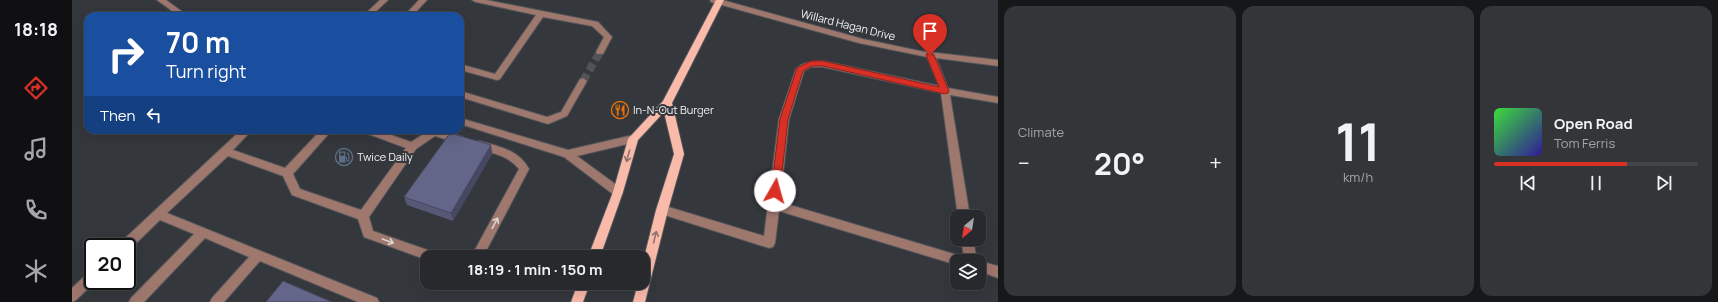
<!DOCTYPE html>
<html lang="en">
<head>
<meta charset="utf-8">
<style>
  :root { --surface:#27292d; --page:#333539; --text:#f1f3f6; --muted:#a4a6aa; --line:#434549; --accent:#d93025 }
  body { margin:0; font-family:Manrope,sans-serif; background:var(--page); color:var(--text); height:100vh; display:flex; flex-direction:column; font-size:15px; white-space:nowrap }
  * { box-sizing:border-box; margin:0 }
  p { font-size:13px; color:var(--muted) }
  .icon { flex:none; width:22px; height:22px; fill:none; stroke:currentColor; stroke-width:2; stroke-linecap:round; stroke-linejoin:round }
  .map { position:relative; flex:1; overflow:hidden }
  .drawer { display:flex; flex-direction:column; gap:6px; padding:6px; background:#151719; width:720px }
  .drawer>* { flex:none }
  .hud { position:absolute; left:12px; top:12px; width:380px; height:122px; border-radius:12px; box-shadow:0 4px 16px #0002,0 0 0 1px var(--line); background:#1a4fa0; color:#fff; overflow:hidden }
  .needle { width:26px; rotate:210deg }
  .fabs { position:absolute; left:878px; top:210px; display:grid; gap:8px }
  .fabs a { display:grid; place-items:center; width:36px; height:36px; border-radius:8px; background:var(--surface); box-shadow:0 4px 16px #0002,0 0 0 1px var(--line); font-size:20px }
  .speed { position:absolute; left:12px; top:238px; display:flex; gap:8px; font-size:20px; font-weight:700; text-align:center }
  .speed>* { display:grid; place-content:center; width:52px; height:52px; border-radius:50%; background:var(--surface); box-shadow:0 4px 16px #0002,0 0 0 1px var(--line); line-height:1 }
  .speed .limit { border:2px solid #111; border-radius:6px; background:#fff; color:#111 }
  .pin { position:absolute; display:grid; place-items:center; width:34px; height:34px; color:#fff; margin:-41px -17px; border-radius:50% 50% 50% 0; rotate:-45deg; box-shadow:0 0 4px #0007 }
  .pin .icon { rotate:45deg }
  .me { position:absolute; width:44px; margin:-22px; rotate:7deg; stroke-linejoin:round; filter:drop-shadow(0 0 3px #0008) }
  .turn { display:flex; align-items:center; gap:14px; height:84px; padding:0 16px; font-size:18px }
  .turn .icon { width:52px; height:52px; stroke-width:2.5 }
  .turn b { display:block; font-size:28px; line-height:34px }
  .then { display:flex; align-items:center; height:38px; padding:0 16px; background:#0003; gap:8px; font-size:15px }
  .big { font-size:30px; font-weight:700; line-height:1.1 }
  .drawer .tile { flex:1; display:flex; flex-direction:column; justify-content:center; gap:6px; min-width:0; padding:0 14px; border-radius:12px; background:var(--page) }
  .drawer .dial { align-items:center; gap:0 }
  .dial b { font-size:52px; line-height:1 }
  .song { display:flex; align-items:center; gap:12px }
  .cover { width:48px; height:48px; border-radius:6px; background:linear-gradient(135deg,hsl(120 70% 55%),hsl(250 70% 35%)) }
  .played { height:4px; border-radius:2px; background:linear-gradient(90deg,var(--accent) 65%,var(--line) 65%) }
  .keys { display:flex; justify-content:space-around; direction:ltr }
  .heat { display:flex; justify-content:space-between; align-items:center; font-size:22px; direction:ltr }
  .drawer .tiles { flex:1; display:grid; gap:6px; grid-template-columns:repeat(3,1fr) }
  .trip { position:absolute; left:348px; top:250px; width:230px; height:40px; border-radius:12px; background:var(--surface); box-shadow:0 4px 16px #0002,0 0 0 1px var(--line); font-weight:700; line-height:40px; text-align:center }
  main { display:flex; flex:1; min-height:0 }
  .menu { display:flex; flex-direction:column; width:72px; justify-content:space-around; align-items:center; background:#101012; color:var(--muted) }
  .menu .icon { width:28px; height:28px }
  .menu .on { color:var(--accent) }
  .menu b { font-size:18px; color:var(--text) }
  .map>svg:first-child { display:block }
</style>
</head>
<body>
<main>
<nav class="menu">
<b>18:18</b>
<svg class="icon on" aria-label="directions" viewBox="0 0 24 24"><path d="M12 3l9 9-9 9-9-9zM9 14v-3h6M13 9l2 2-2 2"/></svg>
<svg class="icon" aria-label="music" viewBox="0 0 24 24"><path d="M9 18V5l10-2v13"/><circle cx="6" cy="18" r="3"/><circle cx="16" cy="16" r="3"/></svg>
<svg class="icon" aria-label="phone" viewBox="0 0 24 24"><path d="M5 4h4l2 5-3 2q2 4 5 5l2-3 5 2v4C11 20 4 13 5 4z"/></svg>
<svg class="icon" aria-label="climate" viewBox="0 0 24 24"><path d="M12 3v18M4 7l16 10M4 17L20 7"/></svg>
</nav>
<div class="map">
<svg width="926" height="302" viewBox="0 0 926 302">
  <rect width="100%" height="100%" fill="#34373c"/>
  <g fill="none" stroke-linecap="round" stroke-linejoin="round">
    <!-- minor-tunnel -->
    <path stroke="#505358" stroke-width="8" stroke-dasharray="8 4" stroke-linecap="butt" d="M511,81L528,52"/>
    <!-- minor casing -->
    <g stroke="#52555a" stroke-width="2">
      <g id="minor">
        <path d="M85,0H94L116,16H107Z"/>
        <path d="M308,0H316L299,16H291Z"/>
        <path d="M347,0H355L340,16H332Z"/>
        <path d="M400,0H414L526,22L540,37L531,54H525L524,52L532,37L520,26L471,17L428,79L425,80L388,70V64L423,74L464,15L404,2Z"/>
        <path d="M638,0H650L791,39L848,51L926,60V66L864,58L876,88L926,97V103L878,95L898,217H886L869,93L751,67H739L732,71L717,119L708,202L892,257L889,239H901L905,261H885V265L707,211L703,243L701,247L697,248L586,213L584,210L586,207L590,205L692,236L707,119L724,69C730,62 742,61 751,61L867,86L855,57L787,43L639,2Z"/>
        <path d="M511,78L515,81L495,116L476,124L388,97V91L475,117L489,112L508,79Z"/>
        <path d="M388,118L496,150L561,135L564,136L566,139L564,142L505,156L550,189L551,192L550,195L546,196L542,195L492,157L388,124Z"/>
        <path d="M169,130H180L161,150L213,168L249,130H260L221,174L228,189L289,210L334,148L291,132L289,130H305L339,142L358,130H367L391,137L393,140L391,143L388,144L363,136L344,149L297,217L301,231L364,253L366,257H355V260L292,237L286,219L220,195L211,176L156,156L95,213L305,298L307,302H286L188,261L152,302H138L140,298L177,257L133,238L72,302H57L59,298L122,234L88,220L56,251L55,247H46L48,243Z"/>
        <path d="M407,141C426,146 447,150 457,169L411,257H399L447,169C436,155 419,153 404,148L402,145L404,142Z"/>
        <path d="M906,261H907L926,266V278L907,271Z"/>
        <path d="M21,270V281H24L4,300L0,302V288L17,272Z"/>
      </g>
    </g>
    <!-- major casing -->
    <g stroke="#52555a" stroke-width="2">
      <g id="major">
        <path d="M644,0H652L600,103L612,154L596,210L573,302H561L566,283H571V262L584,210L602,154L592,112L566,140L551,192L528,257H516L541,192L556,139L591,101Z"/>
        <path d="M506,283H518L511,302H499Z"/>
      </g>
    </g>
    <!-- minor -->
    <use href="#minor" fill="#9e776d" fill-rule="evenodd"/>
    <!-- major -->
    <use href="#major" fill="#fabaa9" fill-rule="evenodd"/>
  </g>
  <!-- wall -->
  <path fill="#565876" d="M419,145L420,154L381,221L335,205L332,197Z"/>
  <!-- shaded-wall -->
  <path fill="#464760" d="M419,145L420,154L381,221L379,213Z"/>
  <!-- building -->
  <g fill="#646689" stroke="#464760">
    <path d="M378,133L419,145L379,213L332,197Z"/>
    <path d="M211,281L260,302H194Z"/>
  </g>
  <!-- one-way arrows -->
  <defs><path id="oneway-shaft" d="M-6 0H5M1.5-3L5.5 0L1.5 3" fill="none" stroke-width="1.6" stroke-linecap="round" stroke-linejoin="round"/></defs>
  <g stroke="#8d726d">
    <use href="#oneway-shaft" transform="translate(556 156) rotate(106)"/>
    <use href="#oneway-shaft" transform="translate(583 237) rotate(-76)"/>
  </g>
  <g stroke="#ddd5d4">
    <use href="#oneway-shaft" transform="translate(423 223) rotate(-62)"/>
    <use href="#oneway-shaft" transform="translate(316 241) rotate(20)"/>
  </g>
  <!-- route -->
  <path fill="#d93025" stroke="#8d1f18" d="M856,53H858L862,55L877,91L876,93L873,94L751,66H740L731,71L716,119L708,191L707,193H700L699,191L708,119L725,68L739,61H751L867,87L854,55Z"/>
  <!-- icons -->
  <defs>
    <g id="restaurant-ring" transform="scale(0.9)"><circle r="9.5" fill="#34373c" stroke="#e8710a" stroke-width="1.5"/><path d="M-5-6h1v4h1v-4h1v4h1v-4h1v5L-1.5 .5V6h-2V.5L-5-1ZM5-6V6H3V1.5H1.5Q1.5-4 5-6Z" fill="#e8710a"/></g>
    <g id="fuel-ring" transform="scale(0.9)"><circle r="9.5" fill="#34373c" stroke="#5c6f8a" stroke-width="1.5"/><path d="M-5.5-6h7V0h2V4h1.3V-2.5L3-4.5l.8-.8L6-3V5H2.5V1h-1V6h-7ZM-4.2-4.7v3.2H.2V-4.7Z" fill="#5c6f8a"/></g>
  </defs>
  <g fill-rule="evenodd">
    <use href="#restaurant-ring" x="548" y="110"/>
    <use href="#fuel-ring" x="272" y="157"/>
  </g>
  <g text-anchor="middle" stroke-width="4" stroke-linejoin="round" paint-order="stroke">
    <!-- street labels -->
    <g font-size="11" fill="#f2f4f7" stroke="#34373c">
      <text transform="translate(776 25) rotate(14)" y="4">Willard Hagan Drive</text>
    </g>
    <!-- poi labels -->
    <g font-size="11" fill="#f2f4f7" stroke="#34373c" text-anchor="start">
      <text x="561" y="114">In-N-Out Burger</text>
      <text x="285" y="161">Twice Daily</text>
    </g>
  </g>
</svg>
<div class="fabs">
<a><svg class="needle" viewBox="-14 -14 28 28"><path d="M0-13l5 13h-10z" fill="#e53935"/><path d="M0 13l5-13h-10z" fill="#a4a6aa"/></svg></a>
<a><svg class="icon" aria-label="layers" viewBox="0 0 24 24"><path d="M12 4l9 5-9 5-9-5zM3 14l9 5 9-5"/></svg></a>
</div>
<div class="speed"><div class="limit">20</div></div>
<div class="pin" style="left:858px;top:55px;background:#d93025"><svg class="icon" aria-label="arrive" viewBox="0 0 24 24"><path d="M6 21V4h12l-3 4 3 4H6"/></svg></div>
<svg class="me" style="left:703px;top:191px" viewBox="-20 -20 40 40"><circle r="19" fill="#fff"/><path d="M0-13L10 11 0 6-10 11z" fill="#d93025"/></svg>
<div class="trip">18:19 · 1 min · 150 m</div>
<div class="hud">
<div class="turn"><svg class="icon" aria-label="right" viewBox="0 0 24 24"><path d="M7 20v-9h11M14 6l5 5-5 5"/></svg><div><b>70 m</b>Turn right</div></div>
<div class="then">Then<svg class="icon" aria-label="left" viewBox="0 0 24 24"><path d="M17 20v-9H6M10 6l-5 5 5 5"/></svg></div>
</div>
</div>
<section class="drawer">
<div class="tiles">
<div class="tile"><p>Climate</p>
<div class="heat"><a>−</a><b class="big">20°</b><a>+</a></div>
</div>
<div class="tile dial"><b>11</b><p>km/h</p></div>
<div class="tile">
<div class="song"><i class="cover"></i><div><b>Open Road</b><p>Tom Ferris</p></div></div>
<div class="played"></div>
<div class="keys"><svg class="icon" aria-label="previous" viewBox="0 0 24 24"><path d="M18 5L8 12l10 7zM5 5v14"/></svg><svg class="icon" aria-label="pause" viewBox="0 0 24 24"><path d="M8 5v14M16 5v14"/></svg><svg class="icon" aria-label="next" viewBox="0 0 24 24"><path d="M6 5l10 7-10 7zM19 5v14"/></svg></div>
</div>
</div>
</section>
</main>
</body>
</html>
